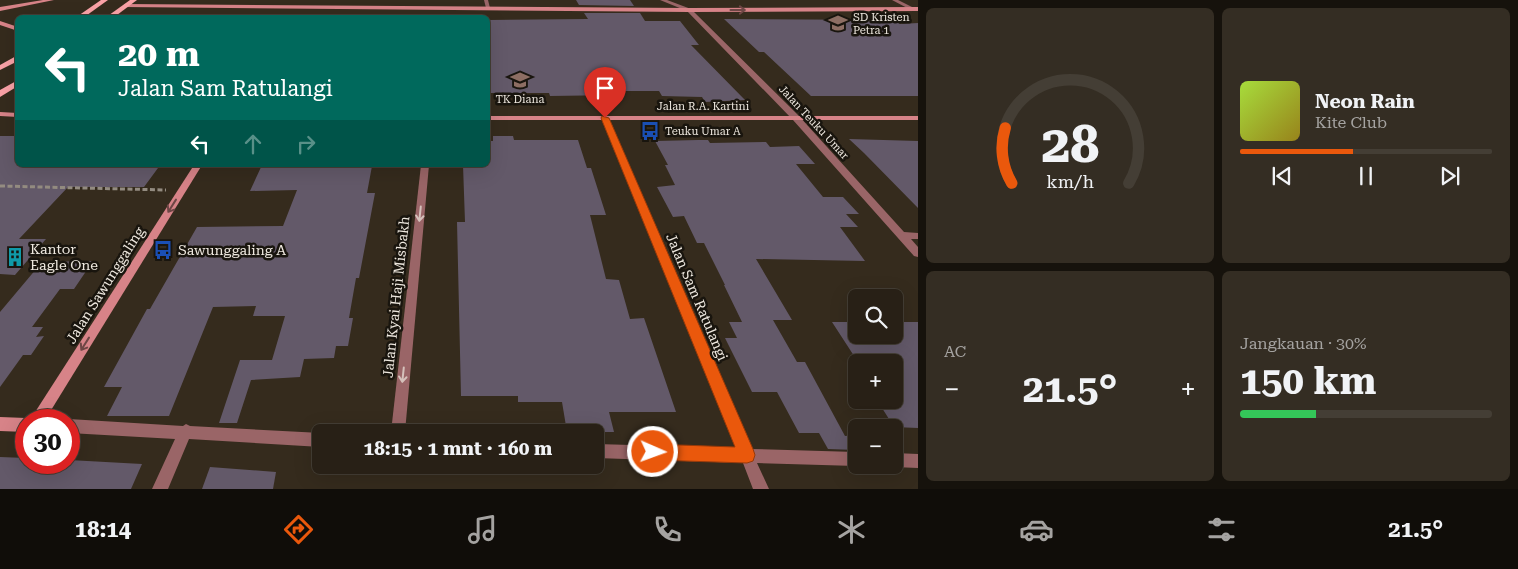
<!DOCTYPE html>
<html lang="id">
<head>
<meta charset="utf-8">
<style>
  :root { --surface:#282016; --page:#342d23; --text:#f1f3f6; --muted:#a5a3a1; --line:#443e35; --accent:#ea580c }
  body { margin:0; font-family:"Roboto Serif",serif; background:var(--page); color:var(--text); height:100vh; display:flex; flex-direction:column; font-size:19px; white-space:nowrap }
  * { box-sizing:border-box; margin:0 }
  p { font-size:16px; color:var(--muted) }
  .icon { flex:none; width:28px; height:28px; fill:none; stroke:currentColor; stroke-width:2; stroke-linecap:round; stroke-linejoin:round }
  .map { position:relative; flex:1; overflow:hidden }
  .sheet { display:flex; flex-direction:column; gap:8px; padding:8px; background:#16120c; width:600px }
  .sheet>* { flex:none }
  .hud { position:absolute; left:15px; top:15px; width:475px; height:152px; border-radius:8px; box-shadow:0 5px 20px #0002,0 0 0 1px var(--line); background:#00695c; color:#fff; overflow:hidden }
  .tools { position:absolute; left:848px; top:289px; display:grid; gap:10px }
  .tools a { display:grid; place-items:center; width:55px; height:55px; border-radius:8px; background:var(--surface); box-shadow:0 5px 20px #0002,0 0 0 1px var(--line); font-size:25px }
  .speed { position:absolute; left:15px; top:409px; display:flex; gap:10px; font-size:25px; font-weight:700; text-align:center }
  .speed>* { display:grid; place-content:center; width:65px; height:65px; border-radius:50%; background:var(--surface); box-shadow:0 5px 20px #0002,0 0 0 1px var(--line); line-height:1 }
  .speed .limit { border:8px solid #d22; background:#fff; color:#111 }
  .pin { position:absolute; display:grid; place-items:center; width:42px; height:42px; color:#fff; margin:-51px -21px; border-radius:50% 50% 50% 0; rotate:-45deg; box-shadow:0 0 5px #0007 }
  .pin .icon { rotate:45deg }
  .me { position:absolute; width:55px; margin:-28px; rotate:92deg; stroke-linejoin:round; filter:drop-shadow(0 0 4px #0008) }
  .turn { display:flex; align-items:center; gap:18px; height:105px; padding:0 20px; font-size:22px }
  .turn .icon { width:65px; height:65px; stroke-width:2.5 }
  .turn b { display:block; font-size:35px; line-height:42px }
  .lanes { display:flex; align-items:center; height:48px; padding:0 20px; background:#0003; justify-content:center; gap:25px; direction:ltr }
  .lanes .off { opacity:.35 }
  .big { font-size:38px; font-weight:700; line-height:1.1 }
  .sheet .card { flex:1; display:flex; flex-direction:column; justify-content:center; gap:8px; min-width:0; padding:0 18px; border-radius:8px; background:var(--page) }
  .sheet .dial { align-items:center; gap:0 }
  .dial svg { height:130px; overflow:visible; fill:none; stroke:var(--line); stroke-width:7; stroke-linecap:round; text-anchor:middle }
  .dial text { fill:var(--text); stroke:none }
  .song { display:flex; align-items:center; gap:15px }
  .cover { width:60px; height:60px; border-radius:8px; background:linear-gradient(135deg,hsl(80 70% 55%),hsl(50 70% 35%)) }
  .played { height:5px; border-radius:2px; background:linear-gradient(90deg,var(--accent) 45%,var(--line) 45%) }
  .keys { display:flex; justify-content:space-around; direction:ltr }
  .heat { display:flex; justify-content:space-between; align-items:center; font-size:28px; direction:ltr }
  .charge { height:8px; border-radius:4px; background:linear-gradient(90deg,#34c759 30%,var(--line) 0) }
  .sheet .tiles { flex:1; display:grid; gap:8px; grid-template-columns:repeat(2,1fr) }
  .trip { position:absolute; left:312px; top:424px; width:292px; height:50px; border-radius:8px; background:var(--surface); box-shadow:0 5px 20px #0002,0 0 0 1px var(--line); font-weight:700; line-height:50px; text-align:center }
  .dock { display:flex; height:80px; justify-content:space-around; align-items:center; background:#100d09; color:var(--muted) }
  .dock .icon { width:35px; height:35px }
  .dock .current { color:var(--accent) }
  .dock b { font-size:22px; color:var(--text) }
  main { display:flex; flex:1; min-height:0 }
  .map>svg:first-child { display:block }
</style>
</head>
<body>
<main>
<div class="map">
<svg width="918" height="489" viewBox="0 0 918 489">
  <rect width="100%" height="100%" fill="#352b1d"/>
  <!-- building -->
  <g fill="#635969">
    <path d="M576,0H630L634,6L579,5Z"/>
    <path d="M584,13H640L645,21H680L699,45H691L745,100L705,102L702,97L662,96L659,91H617L619,95L550,96L549,93H488V20L588,19Z"/>
    <path d="M724,19L894,20L900,24L918,23V96H811L764,52H759Z"/>
    <path d="M0,136H18V165H88L86,168H158L144,187H68L19,239H46L15,275L0,274Z"/>
    <path d="M493,136H513L514,140H578L587,168H591L606,215H590L606,279L619,280L630,319L644,318L676,412H609L614,432H567L562,402H518V396H461L457,222H465L463,165H488V141H493Z"/>
    <path d="M849,139L918,141V208L864,153Z"/>
    <path d="M698,140H708L710,143L766,142L770,147L799,146L815,164H796L823,197H843L859,214H846L858,227H840L865,261L756,259L792,320H773L797,362H805L845,436L856,435V450L828,449L819,433H799L777,392H752L725,338H737L729,322H742L724,285H725L704,243H697L684,216L673,217L657,187L675,185L665,165H668L655,141Z"/>
    <path d="M262,165L372,166L367,193H375L359,278H356L349,318H353L348,346H336L334,358L304,359L300,377L251,380L237,423H219L240,360H272L285,316H253L256,306L213,307L169,416H107L122,387H104L147,309H150L197,227L283,226L297,190L250,191Z"/>
    <path d="M93,261L74,289H60L32,327H43L36,337L44,336L31,355H23L0,387V312L42,262Z"/>
    <path d="M832,322H856V335H894V322H918V428L894,427L877,400H894V357H856V359Z"/>
    <path d="M0,457L26,458V462H69V460L142,464L131,489H0Z"/>
    <path d="M210,467L276,472L273,489H202Z"/>
  </g>
  <g fill="none" stroke-linecap="round" stroke-linejoin="round">
    <!-- path -->
    <path stroke="#948c81" stroke-width="3" stroke-dasharray="5 2.5" stroke-linecap="butt" d="M0,186L166,190"/>
    <!-- street -->
    <g fill="#9a6567" fill-rule="evenodd">
      <path d="M484,0H488L490,8H486Z"/>
      <path d="M660,0H667L691,9L799,116L904,232L918,233V239H911L918,247V257L914,256L793,120L687,11Z"/>
      <path d="M892,0H898L916,9L911,10Z"/>
      <path d="M602,116H608L609,118L751,449L856,452V465H859L856,466L757,463L769,489H753L743,463L596,458V444L737,448L601,118Z"/>
      <path d="M421,165H429L405,432H391Z"/>
      <path d="M69,419L183,426L186,424L190,426L321,433V447L189,439L168,489H152L175,439L69,433L68,420Z"/>
      <path d="M894,453L918,454V468L894,467L889,465H894Z"/>
    </g>
    <!-- secondary -->
    <g fill="#d78388" fill-rule="evenodd">
      <path d="M43,0H54L0,11V7Z"/>
      <path d="M125,4L689,8L918,7V11L689,12L123,7Z"/>
      <path d="M0,21L18,27V31L0,25Z"/>
      <path d="M0,112L18,113V117L0,116Z"/>
      <rect x="488" y="116" width="430" height="4"/>
      <path d="M194,165H202L45,420H30Z"/>
      <path d="M0,417L26,418L30,420H26V432L0,431Z"/>
    </g>
    <!-- primary -->
    <g fill="#faa2a7" fill-rule="evenodd">
      <path d="M101,0H108L83,18H75Z"/>
      <path d="M130,0H137L113,18H105Z"/>
      <path d="M18,55V61L0,70V65Z"/>
      <path d="M18,80V86L0,97V90Z"/>
    </g>
  </g>
  <!-- one-way arrows -->
  <defs><path id="oneway-shaft" d="M-6 0H5M1.5-3L5.5 0L1.5 3" fill="none" stroke-width="1.6" stroke-linecap="round" stroke-linejoin="round" transform="scale(1.25)"/></defs>
  <g stroke="#6e4645">
    <use href="#oneway-shaft" transform="translate(738 10)"/>
    <use href="#oneway-shaft" transform="translate(172 206) rotate(122)"/>
    <use href="#oneway-shaft" transform="translate(85 344) rotate(122)"/>
  </g>
  <g stroke="#d5c1bb">
    <use href="#oneway-shaft" transform="translate(420 214) rotate(96)"/>
    <use href="#oneway-shaft" transform="translate(403 375) rotate(96)"/>
  </g>
  <!-- route -->
  <path fill="#ea580c" stroke="#983908" d="M602,116L609,118L753,449L755,455L753,461L747,463L653,460L647,458L645,452L647,447L653,444L735,447L601,118Z"/>
  <!-- icons -->
  <defs>
    <g id="school-bare" transform="scale(1.5)"><path d="M0-5L7-2L0 1L-7-2ZM-4 1L0 2.5L4 1V4Q0 6-4 4Z" fill="#8d6e63" stroke="#19150e" stroke-width="2.5" paint-order="stroke"/></g>
    <g id="bus-bare" transform="scale(1.5)"><path d="M-5-6H5V4H4V6H2V4H-2V6H-4V4H-5ZM-3.5-4V0h7V-4ZM-3.5 1.2v1.5H-2V1.2ZM2 1.2v1.5H3.5V1.2Z" fill="#1a4fb4" stroke="#19150e" stroke-width="2.5" paint-order="stroke"/></g>
    <g id="building-bare" transform="scale(1.5)"><path d="M-4-6H4V6H1V3H-1V6H-4ZM-2.5-4.3h1.7v1.8h-1.7ZM.8-4.3h1.7v1.8H.8ZM-2.5-1h1.7V.8h-1.7ZM.8-1h1.7V.8H.8Z" fill="#0f9aa8" stroke="#19150e" stroke-width="2.5" paint-order="stroke"/></g>
  </defs>
  <g fill-rule="evenodd">
    <use href="#school-bare" x="838" y="23"/>
    <use href="#school-bare" x="520" y="80"/>
    <use href="#bus-bare" x="650" y="131"/>
    <use href="#bus-bare" x="163" y="250"/>
    <use href="#building-bare" x="15" y="257"/>
  </g>
  <g text-anchor="middle" stroke-width="5" stroke-linejoin="round" paint-order="stroke">
    <!-- far-poi labels -->
    <g font-size="11" fill="#eee8df" stroke="#19150e" text-anchor="start">
      <text x="853" y="21">SD Kristen<tspan x="853" dy="13">Petra 1</tspan></text>
      <text x="520" y="103" text-anchor="middle">TK Diana</text>
      <text x="665" y="135">Teuku Umar A</text>
    </g>
    <!-- far-street labels -->
    <g font-size="11" fill="#eee8df" stroke="#19150e">
      <text x="703" y="110">Jalan R.A. Kartini</text>
      <text transform="translate(814 122) rotate(47)" y="4">Jalan Teuku Umar</text>
    </g>
    <!-- poi labels -->
    <g font-size="14" fill="#eee8df" stroke="#19150e" text-anchor="start">
      <text x="30" y="254">Kantor<tspan x="30" dy="16">Eagle One</tspan></text>
      <text x="178" y="255">Sawunggaling A</text>
    </g>
    <!-- street labels -->
    <g font-size="14" fill="#eee8df" stroke="#19150e">
      <text transform="translate(105 285) rotate(-58)" y="5">Jalan Sawunggaling</text>
      <text transform="translate(396 297) rotate(-84)" y="5">Jalan Kyai Haji Misbakh</text>
      <text transform="translate(697 297) rotate(67)" y="5">Jalan Sam Ratulangi</text>
    </g>
  </g>
</svg>
<div class="tools">
<a><svg class="icon" aria-label="search" viewBox="0 0 24 24"><circle cx="10" cy="10" r="6"/><path d="M15 15l6 6"/></svg></a>
<a>+</a>
<a>−</a>
</div>
<div class="speed"><div class="limit">30</div></div>
<div class="pin" style="left:605px;top:118px;background:#d93025"><svg class="icon" aria-label="arrive" viewBox="0 0 24 24"><path d="M6 21V4h12l-3 4 3 4H6"/></svg></div>
<svg class="me" style="left:653px;top:452px" viewBox="-20 -20 40 40"><circle r="17" fill="#ea580c" stroke="#fff" stroke-width="3"/><path d="M0-11L8 9 0 5-8 9z" fill="#fff"/></svg>
<div class="trip">18:15 · 1 mnt · 160 m</div>
<div class="hud">
<div class="turn"><svg class="icon" aria-label="left" viewBox="0 0 24 24"><path d="M17 20v-9H6M10 6l-5 5 5 5"/></svg><div><b>20 m</b>Jalan Sam Ratulangi</div></div>
<div class="lanes"><svg class="icon" aria-label="left" viewBox="0 0 24 24"><path d="M17 20v-9H6M10 6l-5 5 5 5"/></svg><svg class="icon off" aria-label="ahead" viewBox="0 0 24 24"><path d="M12 20V5M6 11l6-6 6 6"/></svg><svg class="icon off" aria-label="right" viewBox="0 0 24 24"><path d="M7 20v-9h11M14 6l5 5-5 5"/></svg></div>
</div>
</div>
<section class="sheet">
<div class="tiles">
<div class="card dial"><svg viewBox="0 0 100 80">
<path d="M14 69A42 42 0 1 1 86 69"/>
<path d="M14 69A42 42 0 0 1 10 35" stroke="#ea580c"/>
<text x="50" y="56" font-size="32" font-weight="700">28</text>
<text x="50" y="72" font-size="11">km/h</text>
</svg></div>
<div class="card">
<div class="song"><i class="cover"></i><div><b>Neon Rain</b><p>Kite Club</p></div></div>
<div class="played"></div>
<div class="keys"><svg class="icon" aria-label="previous" viewBox="0 0 24 24"><path d="M18 5L8 12l10 7zM5 5v14"/></svg><svg class="icon" aria-label="pause" viewBox="0 0 24 24"><path d="M8 5v14M16 5v14"/></svg><svg class="icon" aria-label="next" viewBox="0 0 24 24"><path d="M6 5l10 7-10 7zM19 5v14"/></svg></div>
</div>
<div class="card"><p>AC</p>
<div class="heat"><a>−</a><b class="big">21.5°</b><a>+</a></div>
</div>
<div class="card"><p>Jangkauan · 30%</p><b class="big">150 km</b><div class="charge"></div></div>
</div>
</section>
</main>
<nav class="dock">
<b>18:14</b>
<svg class="icon current" aria-label="directions" viewBox="0 0 24 24"><path d="M12 3l9 9-9 9-9-9zM9 14v-3h6M13 9l2 2-2 2"/></svg>
<svg class="icon" aria-label="music" viewBox="0 0 24 24"><path d="M9 18V5l10-2v13"/><circle cx="6" cy="18" r="3"/><circle cx="16" cy="16" r="3"/></svg>
<svg class="icon" aria-label="phone" viewBox="0 0 24 24"><path d="M5 4h4l2 5-3 2q2 4 5 5l2-3 5 2v4C11 20 4 13 5 4z"/></svg>
<svg class="icon" aria-label="climate" viewBox="0 0 24 24"><path d="M12 3v18M4 7l16 10M4 17L20 7"/></svg>
<svg class="icon" aria-label="car" viewBox="0 0 24 24"><path d="M5 17H2v-5l4-1 3-4h7l3 4 3 1v5h-3M9 17h6M6 11h13"/><circle cx="7" cy="17" r="2"/><circle cx="17" cy="17" r="2"/></svg>
<svg class="icon" aria-label="filters" viewBox="0 0 24 24"><path d="M4 7h16M4 17h16"/><circle cx="9" cy="7" r="2"/><circle cx="15" cy="17" r="2"/></svg>
<b>21.5°</b>
</nav>
</body>
</html>
